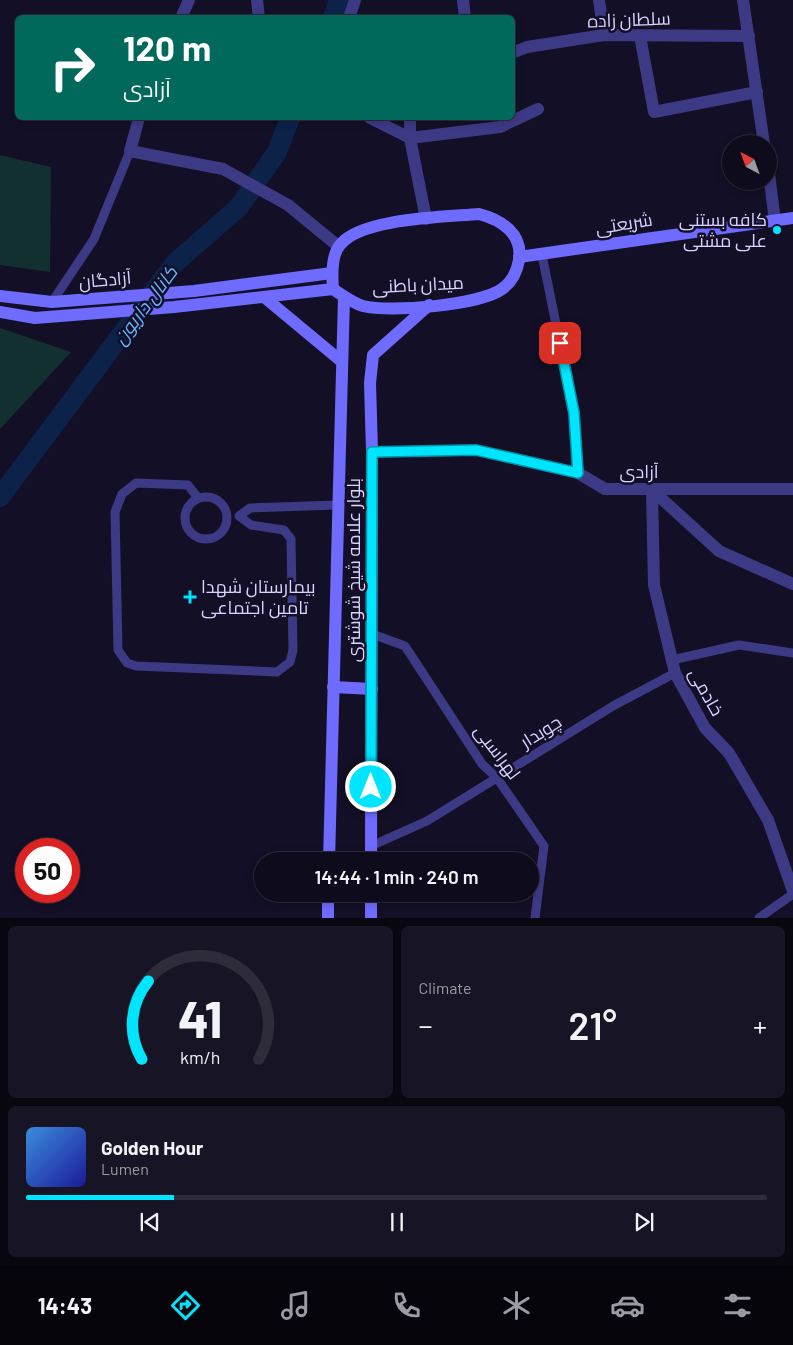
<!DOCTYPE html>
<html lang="en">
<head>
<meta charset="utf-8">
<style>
  :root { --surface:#0e0b1c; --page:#171425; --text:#f1f3f6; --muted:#9b9ba3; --line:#2e2b3b; --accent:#00e5ff }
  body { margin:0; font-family:Barlow,Cairo,sans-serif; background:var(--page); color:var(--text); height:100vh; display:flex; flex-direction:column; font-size:19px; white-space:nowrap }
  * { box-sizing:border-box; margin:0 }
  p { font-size:16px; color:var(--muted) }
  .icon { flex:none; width:28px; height:28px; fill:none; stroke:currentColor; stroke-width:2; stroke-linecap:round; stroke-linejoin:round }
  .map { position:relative; height:918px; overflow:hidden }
  .drawer { display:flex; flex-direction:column; gap:8px; padding:8px; background:#08060f; flex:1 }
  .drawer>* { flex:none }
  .guide { position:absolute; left:15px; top:15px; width:500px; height:105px; border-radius:8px; box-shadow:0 2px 8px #0003,0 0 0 1px var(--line); background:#00695c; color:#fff; overflow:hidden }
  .needle { width:32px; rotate:319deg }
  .tools { position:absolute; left:722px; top:135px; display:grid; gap:10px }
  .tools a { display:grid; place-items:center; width:55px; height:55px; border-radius:50%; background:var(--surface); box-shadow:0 2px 8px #0003,0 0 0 1px var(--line); font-size:25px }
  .speed { position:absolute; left:15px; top:838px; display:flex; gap:10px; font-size:25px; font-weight:700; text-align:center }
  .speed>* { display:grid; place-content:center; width:65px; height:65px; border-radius:50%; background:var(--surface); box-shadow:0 2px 8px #0003,0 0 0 1px var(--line); line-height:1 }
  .speed .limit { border:8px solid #d22; background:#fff; color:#111 }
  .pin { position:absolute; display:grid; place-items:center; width:42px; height:42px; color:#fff; margin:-21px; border-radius:10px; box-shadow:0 2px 8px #0006 }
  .me { position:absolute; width:55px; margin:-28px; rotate:0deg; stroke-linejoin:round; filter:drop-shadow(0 0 4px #0008) }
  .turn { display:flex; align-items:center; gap:18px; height:105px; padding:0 25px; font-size:22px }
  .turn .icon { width:65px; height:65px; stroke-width:2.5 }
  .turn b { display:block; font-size:35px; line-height:42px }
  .big { font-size:38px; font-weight:600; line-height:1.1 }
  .drawer .card { flex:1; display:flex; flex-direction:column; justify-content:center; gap:8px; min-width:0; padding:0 18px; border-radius:8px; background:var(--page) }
  .drawer .dial { align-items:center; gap:0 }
  .dial svg { height:130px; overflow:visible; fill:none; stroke:var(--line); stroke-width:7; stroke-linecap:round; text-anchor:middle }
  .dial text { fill:var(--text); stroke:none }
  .song { display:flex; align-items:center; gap:15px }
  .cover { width:60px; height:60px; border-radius:8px; background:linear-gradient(135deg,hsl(210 70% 55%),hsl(240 70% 35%)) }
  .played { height:5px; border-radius:2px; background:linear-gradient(90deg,var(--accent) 20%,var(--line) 20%) }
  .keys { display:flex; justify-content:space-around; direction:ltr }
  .heat { display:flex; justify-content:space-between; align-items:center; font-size:28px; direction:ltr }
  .drawer .tiles { flex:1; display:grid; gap:8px; grid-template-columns:1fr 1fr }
  .card:last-child { grid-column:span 2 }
  .trip { position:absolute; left:254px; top:852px; width:285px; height:50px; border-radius:25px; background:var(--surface); box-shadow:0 2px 8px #0003,0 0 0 1px var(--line); font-weight:600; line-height:50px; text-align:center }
  .dock { display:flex; height:80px; justify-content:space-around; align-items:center; background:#06040b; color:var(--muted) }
  .dock .icon { width:35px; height:35px }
  .dock .on { color:var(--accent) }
  .dock b { font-size:22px; color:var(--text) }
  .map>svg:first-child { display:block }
</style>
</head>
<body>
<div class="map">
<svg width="793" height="918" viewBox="0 0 793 918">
  <rect width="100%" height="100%" fill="#130f26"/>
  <!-- green -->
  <g fill="#12302f">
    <path d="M0,155L51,167L50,272L0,265Z"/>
    <path d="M0,328L71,352L0,429Z"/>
  </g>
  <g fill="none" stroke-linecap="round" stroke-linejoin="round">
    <!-- canal -->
    <g stroke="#0c2248" stroke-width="20">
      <path d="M333,18L339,0"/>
      <path d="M0,497L175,263L239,207L277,152L290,118"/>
    </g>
    <!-- lane -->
    <g stroke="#3d3a85" stroke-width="9">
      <path d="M52,302L94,239L130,151"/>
      <path d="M372,452L476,450L578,473L574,413L542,255"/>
      <circle cx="206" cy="518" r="21"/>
      <path d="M198,498L188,485L136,483L122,494L115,512L118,650L127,663L136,666L277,672L290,662L293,650L291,539L284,530L251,525L239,516L250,508L338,505"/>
      <path d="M372,634L405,646L482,764L497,778L544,846L535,918"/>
      <path d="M672,660L739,645L793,653"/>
      <path d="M371,846L427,821L613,706L675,673"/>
      <path d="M759,918L793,894"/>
    </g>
    <!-- street -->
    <g stroke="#3d3a85" stroke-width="12">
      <path d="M257,0L259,18"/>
      <path d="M463,0L465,18"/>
      <path d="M599,0L604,35"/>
      <path d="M743,0L764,144"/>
      <path d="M181,18L189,0"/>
      <path d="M349,18L355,0"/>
      <path d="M640,36L654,112L757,92"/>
      <path d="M512,53L527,47L604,35L749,36"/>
      <path d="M139,118L130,151L223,169L288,205L338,246"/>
      <path d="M370,118L410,138L500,127L538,109"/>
      <path d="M410,118V138L426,219"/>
      <path d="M769,174L775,221"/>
      <path d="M578,473L605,489H793"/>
      <path d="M652,490L654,585L675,673L705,728L729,753L768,820L793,891"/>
      <path d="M652,490L719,551L793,584"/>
    </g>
    <!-- secondary -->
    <g stroke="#6f6bff" stroke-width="12">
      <path d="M479,214C502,220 523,234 519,260C517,272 512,282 502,289C480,305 390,313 363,306C353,303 342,295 333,289C332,276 331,255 340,245C360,218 446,217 479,214Z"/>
      <path d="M519,257L793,218"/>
      <path d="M0,296L52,302L194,291L332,273"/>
      <path d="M264,297L341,361"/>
      <path d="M0,312L35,318L174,307L333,289"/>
      <path d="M333,687L372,689"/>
      <path d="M329,861L344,297"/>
      <path d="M371,861L372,452L370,383L373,355L429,305"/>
      <path d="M328,918V894"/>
      <path d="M371,918V894"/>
    </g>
  </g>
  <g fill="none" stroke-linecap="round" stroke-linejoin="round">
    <!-- route casing -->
    <g stroke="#0095a6" stroke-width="12">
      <path id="route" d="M371,787L372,452L476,450L578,473L574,413L560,343"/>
    </g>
    <!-- route -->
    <use href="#route" stroke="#00e5ff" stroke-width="9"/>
  </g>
  <!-- markers -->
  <g fill="#00e5ff" stroke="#130f26" stroke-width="2">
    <circle cx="777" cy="230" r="5"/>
    <path d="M187.5 589.5h5v5h5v5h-5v5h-5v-5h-5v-5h5z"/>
  </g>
  <g text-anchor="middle" stroke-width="5" stroke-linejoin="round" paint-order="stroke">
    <!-- street labels -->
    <g font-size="18" fill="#d9d4ff" stroke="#130f26">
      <text transform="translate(629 20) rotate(-2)" y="6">سلطان زاده</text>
      <text transform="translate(624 224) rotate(-9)" y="6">شریعتی</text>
      <text transform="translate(105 280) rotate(-5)" y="6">آزادگان</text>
      <text transform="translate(418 285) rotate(-3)" y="6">میدان باطنی</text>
      <text x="639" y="478">آزادی</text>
      <text transform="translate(354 570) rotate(-90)" y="6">بلوار علامه شیخ شوشتری</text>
      <text transform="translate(706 692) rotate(61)" y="6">خادمی</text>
      <text transform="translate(541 732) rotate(-32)" y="6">چوبدار</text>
      <text transform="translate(497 752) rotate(53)" y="6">لهراسبی</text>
    </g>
    <!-- poi labels -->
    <g font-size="18" fill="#d9d4ff" stroke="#130f26" text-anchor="end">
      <text x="767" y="226">کافه بستنی<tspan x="767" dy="21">علی مشتی</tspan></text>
      <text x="201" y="593" text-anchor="start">بیمارستان شهدا<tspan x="201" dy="21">تامین اجتماعی</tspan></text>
    </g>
    <!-- water labels -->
    <g font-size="19" font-style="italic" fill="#62b6ff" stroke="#130f26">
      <text transform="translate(145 305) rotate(-53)" y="7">کانال داریون</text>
    </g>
  </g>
</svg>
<div class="tools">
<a><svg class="needle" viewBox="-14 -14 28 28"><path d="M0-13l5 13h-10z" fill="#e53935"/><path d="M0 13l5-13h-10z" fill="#9b9ba3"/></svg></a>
</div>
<div class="speed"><div class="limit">50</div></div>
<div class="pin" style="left:560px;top:343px;background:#d93025"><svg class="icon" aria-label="arrive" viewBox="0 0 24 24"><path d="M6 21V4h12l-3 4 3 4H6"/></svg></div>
<svg class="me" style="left:371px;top:787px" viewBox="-20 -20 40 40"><circle r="17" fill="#00e5ff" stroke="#fff" stroke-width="3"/><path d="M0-11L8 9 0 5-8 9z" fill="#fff"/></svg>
<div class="trip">14:44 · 1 min · 240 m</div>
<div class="guide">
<div class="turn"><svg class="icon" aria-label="right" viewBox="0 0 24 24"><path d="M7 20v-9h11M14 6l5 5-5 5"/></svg><div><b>120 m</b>آزادی</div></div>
</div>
</div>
<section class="drawer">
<div class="tiles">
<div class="card dial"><svg viewBox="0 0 100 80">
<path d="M14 69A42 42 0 1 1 86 69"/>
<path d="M14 69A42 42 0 0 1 18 21" stroke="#00e5ff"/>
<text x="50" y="56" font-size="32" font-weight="700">41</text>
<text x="50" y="72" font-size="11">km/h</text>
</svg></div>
<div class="card"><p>Climate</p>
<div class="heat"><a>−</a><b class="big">21°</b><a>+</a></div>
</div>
<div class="card">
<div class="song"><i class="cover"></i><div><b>Golden Hour</b><p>Lumen</p></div></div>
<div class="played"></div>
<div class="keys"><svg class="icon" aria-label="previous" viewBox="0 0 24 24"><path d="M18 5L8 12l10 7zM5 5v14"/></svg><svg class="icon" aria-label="pause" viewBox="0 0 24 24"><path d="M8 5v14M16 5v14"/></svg><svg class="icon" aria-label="next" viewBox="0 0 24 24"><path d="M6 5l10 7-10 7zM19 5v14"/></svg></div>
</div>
</div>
</section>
<nav class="dock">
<b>14:43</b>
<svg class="icon on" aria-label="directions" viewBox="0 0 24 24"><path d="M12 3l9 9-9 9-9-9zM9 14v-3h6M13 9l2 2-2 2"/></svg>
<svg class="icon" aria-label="music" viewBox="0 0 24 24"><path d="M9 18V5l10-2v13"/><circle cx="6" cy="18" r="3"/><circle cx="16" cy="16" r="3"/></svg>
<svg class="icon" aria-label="phone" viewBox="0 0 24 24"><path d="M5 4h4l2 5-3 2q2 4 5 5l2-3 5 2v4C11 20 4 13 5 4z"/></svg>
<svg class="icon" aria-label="climate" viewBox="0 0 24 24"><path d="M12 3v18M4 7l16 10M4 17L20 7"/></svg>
<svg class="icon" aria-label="car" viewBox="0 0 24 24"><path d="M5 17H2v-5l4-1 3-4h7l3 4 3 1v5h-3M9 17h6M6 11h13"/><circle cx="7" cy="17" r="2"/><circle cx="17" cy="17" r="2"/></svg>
<svg class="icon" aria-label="filters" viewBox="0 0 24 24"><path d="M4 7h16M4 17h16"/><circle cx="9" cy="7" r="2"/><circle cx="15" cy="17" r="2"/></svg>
</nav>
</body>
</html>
